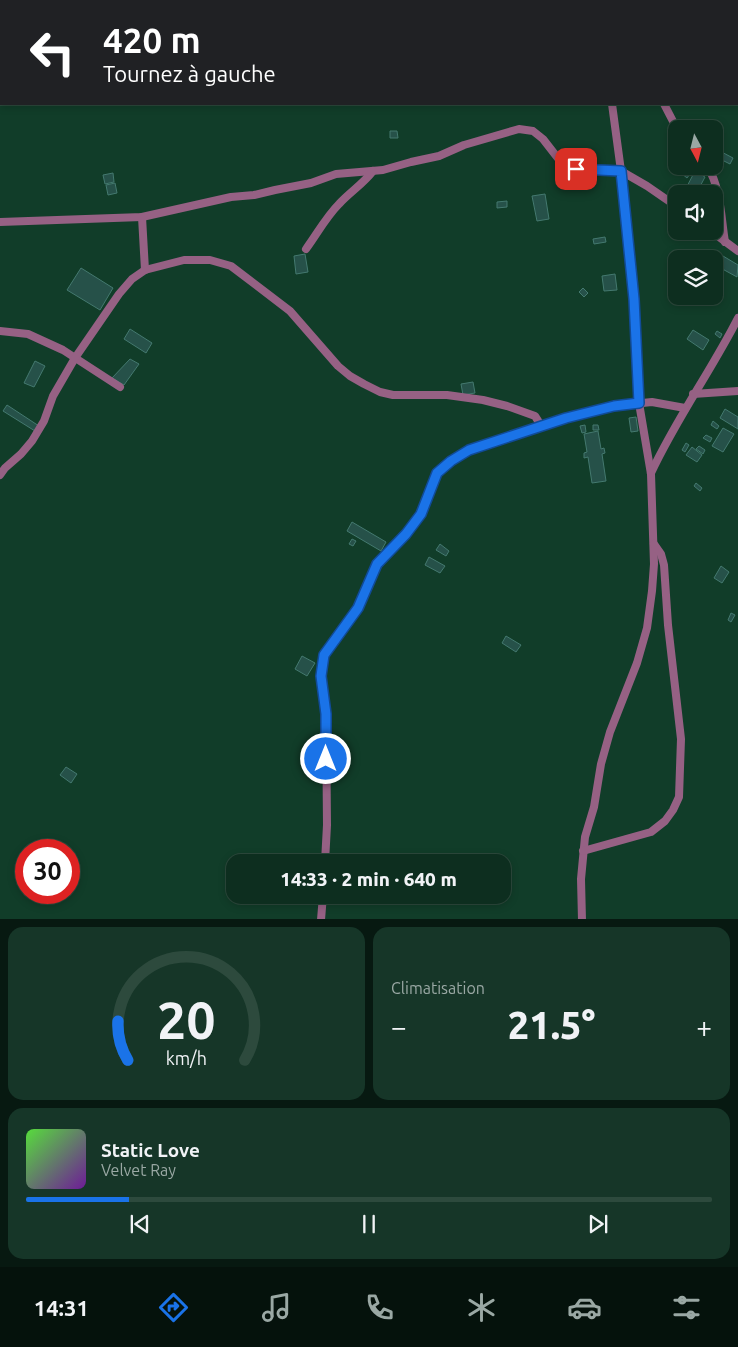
<!DOCTYPE html>
<html lang="fr">
<head>
<meta charset="utf-8">
<style>
  :root { --surface:#0d2e1f; --page:#163628; --text:#f1f3f6; --muted:#9aa8a4; --line:#2d4a3d; --accent:#1a73e8 }
  body { margin:0; font-family:Ubuntu,sans-serif; background:var(--page); color:var(--text); height:100vh; display:flex; flex-direction:column; font-size:19px; white-space:nowrap }
  * { box-sizing:border-box; margin:0 }
  p { font-size:16px; color:var(--muted) }
  .icon { flex:none; width:28px; height:28px; fill:none; stroke:currentColor; stroke-width:2; stroke-linecap:round; stroke-linejoin:round }
  .map { position:relative; height:919px; overflow:hidden }
  .sheet { display:flex; flex-direction:column; gap:8px; padding:8px; background:#071911; flex:1 }
  .sheet>* { flex:none }
  .banner { position:absolute; left:0px; top:0px; width:739px; height:105px; box-shadow:0 2px 8px #0003,0 0 0 1px var(--line); background:#202124; color:#fff; overflow:hidden }
  .needle { width:32px; rotate:173deg }
  .controls { position:absolute; left:668px; top:120px; display:grid; gap:10px }
  .controls a { display:grid; place-items:center; width:55px; height:55px; border-radius:10px; background:var(--surface); box-shadow:0 2px 8px #0003,0 0 0 1px var(--line); font-size:25px }
  .speed { position:absolute; left:15px; top:839px; display:flex; gap:10px; font-size:25px; font-weight:700; text-align:center }
  .speed>* { display:grid; place-content:center; width:65px; height:65px; border-radius:50%; background:var(--surface); box-shadow:0 2px 8px #0003,0 0 0 1px var(--line); line-height:1 }
  .speed .limit { border:8px solid #d22; background:#fff; color:#111 }
  .pin { position:absolute; display:grid; place-items:center; width:42px; height:42px; color:#fff; margin:-21px; border-radius:10px; box-shadow:0 2px 8px #0006 }
  .me { position:absolute; width:55px; margin:-28px; rotate:0deg; stroke-linejoin:round; filter:drop-shadow(0 0 4px #0008) }
  .turn { display:flex; align-items:center; gap:18px; height:105px; padding:0 20px; font-size:22px }
  .turn .icon { width:65px; height:65px; stroke-width:2.5 }
  .turn b { display:block; font-size:35px; line-height:42px }
  .big { font-size:38px; font-weight:800; line-height:1.1 }
  .sheet .card { flex:1; display:flex; flex-direction:column; justify-content:center; gap:8px; min-width:0; padding:0 18px; border-radius:15px; background:var(--page) }
  .sheet .dial { align-items:center; gap:0 }
  .dial svg { height:130px; overflow:visible; fill:none; stroke:var(--line); stroke-width:7; stroke-linecap:round; text-anchor:middle }
  .dial text { fill:var(--text); stroke:none }
  .song { display:flex; align-items:center; gap:15px }
  .cover { width:60px; height:60px; border-radius:8px; background:linear-gradient(135deg,hsl(110 70% 55%),hsl(280 70% 35%)) }
  .played { height:5px; border-radius:2px; background:linear-gradient(90deg,var(--accent) 15%,var(--line) 15%) }
  .keys { display:flex; justify-content:space-around; direction:ltr }
  .heat { display:flex; justify-content:space-between; align-items:center; font-size:28px; direction:ltr }
  .sheet .tiles { flex:1; display:grid; gap:8px; grid-template-columns:1fr 1fr }
  .card:last-child { grid-column:span 2 }
  .trip { position:absolute; left:226px; top:854px; width:285px; height:50px; border-radius:15px; background:var(--surface); box-shadow:0 2px 8px #0003,0 0 0 1px var(--line); font-weight:800; line-height:50px; text-align:center }
  .menu { display:flex; height:80px; justify-content:space-around; align-items:center; background:#05120c; color:var(--muted) }
  .menu .icon { width:35px; height:35px }
  .menu .active { color:var(--accent) }
  .menu b { font-size:22px; color:var(--text) }
  .map>svg:first-child { display:block }
</style>
</head>
<body>
<div class="map">
<svg width="738" height="920" viewBox="0 0 738 920">
  <rect width="100%" height="100%" fill="#113d29"/>
  <!-- building -->
  <g fill="#265149" stroke="#44796f">
    <path d="M390,131H397L398,138H390Z"/>
    <path d="M714,148L733,158L730,164L714,156Z"/>
    <path d="M686,166L693,170L687,178L681,173Z"/>
    <path d="M695,171L705,177L696,194H683Z"/>
    <path d="M113,173L114,182L105,184L103,175Z"/>
    <path d="M115,183L117,193L108,195L106,185Z"/>
    <path d="M545,194L549,219L537,221L532,196Z"/>
    <path d="M507,201V207L497,208V202Z"/>
    <path d="M605,237L606,242L594,244L593,239Z"/>
    <path d="M305,254L308,272L296,274L294,256Z"/>
    <path d="M723,256L738,265L737,277L717,266Z"/>
    <path d="M81,268L113,288L100,310L67,290Z"/>
    <path d="M615,274L617,290L604,291L602,276Z"/>
    <path d="M583,288L588,293L584,297L579,292Z"/>
    <path d="M130,329L152,343L146,353L124,339Z"/>
    <path d="M693,330L709,340L703,350L687,339Z"/>
    <path d="M717,331L722,334L720,338L715,334Z"/>
    <path d="M130,359L139,364L124,385L112,378Z"/>
    <path d="M35,361L45,366L34,387L24,383Z"/>
    <path d="M473,382L475,393L463,395L461,384Z"/>
    <path d="M7,405L39,426L35,431L3,411Z"/>
    <path d="M725,409L738,417V429L720,418Z"/>
    <path d="M636,417L638,431L631,432L629,418Z"/>
    <path d="M713,421L719,426L717,429L711,425Z"/>
    <path d="M585,425L586,432L582,433L580,426Z"/>
    <path d="M593,425H598L599,430H593Z"/>
    <path d="M723,428L734,434L723,452L712,446Z"/>
    <path d="M598,431L601,449L604,448L605,453L602,454L606,481L592,483L588,457L584,458V453L587,452L584,434Z"/>
    <path d="M706,435L712,438L710,442L703,438Z"/>
    <path d="M686,443L689,445L685,452L682,450Z"/>
    <path d="M699,446L705,450L703,454L696,449Z"/>
    <path d="M692,447L702,455L697,462L686,455Z"/>
    <path d="M696,483L702,488L700,491L694,486Z"/>
    <path d="M352,522L386,542L381,551L347,531Z"/>
    <path d="M352,539L356,541L353,546L349,544Z"/>
    <path d="M440,544L449,551L446,556L436,550Z"/>
    <path d="M429,557L445,566L440,573L425,565Z"/>
    <path d="M721,566L729,572L722,583L714,578Z"/>
    <path d="M731,613L735,615L731,622L728,620Z"/>
    <path d="M506,636L521,645L516,652L502,643Z"/>
    <path d="M302,656L315,663L307,676L295,669Z"/>
    <path d="M66,767L77,774L71,783L60,775Z"/>
  </g>
  <g fill="none" stroke-linecap="round" stroke-linejoin="round">
    <!-- street -->
    <g stroke="#966184" stroke-width="8">
      <path d="M607,0V1"/>
      <path d="M278,1L285,0"/>
      <path d="M0,53H1"/>
      <path d="M612,104L621,171L647,186L676,206"/>
      <path d="M664,104L677,129"/>
      <path d="M707,166C721,187 721,218 725,242"/>
      <path d="M142,217L145,270"/>
      <path d="M0,222L142,217L231,197L254,195L275,190L311,183L336,174L383,170L411,162L439,156L464,145L519,129L533,131L543,139L564,166L587,170L621,171L634,299L639,403L651,474L654,564L652,591L647,628L637,663L610,732L601,764L594,807L585,837L581,879L582,920"/>
      <path d="M711,231L738,251"/>
      <path d="M306,249C317,234 326,217 339,204C350,192 363,184 373,171"/>
      <path d="M0,331L28,334L63,350L120,387"/>
      <path d="M693,394L738,391"/>
      <path d="M651,473C676,419 711,371 738,318"/>
      <path d="M0,475L5,468L21,454L32,441L44,421L53,396L75,358L119,294L132,279L145,270L184,260H210L231,266L290,311L338,366L350,376L364,384L380,392L393,395H447L483,400L507,406L535,416L542,427"/>
      <path d="M583,851L651,832L665,821L673,810L679,797L681,739L668,625L664,565L661,554L654,544"/>
      <path d="M325,862L327,825L326,714L321,676L324,655L358,608L377,564L406,534L421,514L437,473L451,461L469,450L566,418L613,406L652,402L685,408"/>
      <path d="M321,920L323,895"/>
    </g>
  </g>
  <g fill="none" stroke-linecap="round" stroke-linejoin="round">
    <!-- route casing -->
    <g stroke="#114b97" stroke-width="12">
      <path id="route" d="M326,759V714L321,676L324,655L358,608L377,564L406,534L421,514L437,473L451,461L469,450L566,418L614,406L639,403L634,299L621,171L576,169"/>
    </g>
    <!-- route -->
    <use href="#route" stroke="#1a73e8" stroke-width="9"/>
  </g>
</svg>
<div class="controls">
<a><svg class="needle" viewBox="-14 -14 28 28"><path d="M0-13l5 13h-10z" fill="#e53935"/><path d="M0 13l5-13h-10z" fill="#9aa8a4"/></svg></a>
<a><svg class="icon" aria-label="sound" viewBox="0 0 24 24"><path d="M4 9h4l5-4v14l-5-4H4zM17 9q2 3 0 6"/></svg></a>
<a><svg class="icon" aria-label="layers" viewBox="0 0 24 24"><path d="M12 4l9 5-9 5-9-5zM3 14l9 5 9-5"/></svg></a>
</div>
<div class="speed"><div class="limit">30</div></div>
<div class="pin" style="left:576px;top:169px;background:#d93025"><svg class="icon" aria-label="arrive" viewBox="0 0 24 24"><path d="M6 21V4h12l-3 4 3 4H6"/></svg></div>
<svg class="me" style="left:326px;top:759px" viewBox="-20 -20 40 40"><circle r="17" fill="#1a73e8" stroke="#fff" stroke-width="3"/><path d="M0-11L8 9 0 5-8 9z" fill="#fff"/></svg>
<div class="trip">14:33 · 2 min · 640 m</div>
<div class="banner">
<div class="turn"><svg class="icon" aria-label="left" viewBox="0 0 24 24"><path d="M17 20v-9H6M10 6l-5 5 5 5"/></svg><div><b>420 m</b>Tournez à gauche</div></div>
</div>
</div>
<section class="sheet">
<div class="tiles">
<div class="card dial"><svg viewBox="0 0 100 80">
<path d="M14 69A42 42 0 1 1 86 69"/>
<path d="M14 69A42 42 0 0 1 8 45" stroke="#1a73e8"/>
<text x="50" y="56" font-size="32" font-weight="700">20</text>
<text x="50" y="72" font-size="11">km/h</text>
</svg></div>
<div class="card"><p>Climatisation</p>
<div class="heat"><a>−</a><b class="big">21.5°</b><a>+</a></div>
</div>
<div class="card">
<div class="song"><i class="cover"></i><div><b>Static Love</b><p>Velvet Ray</p></div></div>
<div class="played"></div>
<div class="keys"><svg class="icon" aria-label="previous" viewBox="0 0 24 24"><path d="M18 5L8 12l10 7zM5 5v14"/></svg><svg class="icon" aria-label="pause" viewBox="0 0 24 24"><path d="M8 5v14M16 5v14"/></svg><svg class="icon" aria-label="next" viewBox="0 0 24 24"><path d="M6 5l10 7-10 7zM19 5v14"/></svg></div>
</div>
</div>
</section>
<nav class="menu">
<b>14:31</b>
<svg class="icon active" aria-label="directions" viewBox="0 0 24 24"><path d="M12 3l9 9-9 9-9-9zM9 14v-3h6M13 9l2 2-2 2"/></svg>
<svg class="icon" aria-label="music" viewBox="0 0 24 24"><path d="M9 18V5l10-2v13"/><circle cx="6" cy="18" r="3"/><circle cx="16" cy="16" r="3"/></svg>
<svg class="icon" aria-label="phone" viewBox="0 0 24 24"><path d="M5 4h4l2 5-3 2q2 4 5 5l2-3 5 2v4C11 20 4 13 5 4z"/></svg>
<svg class="icon" aria-label="climate" viewBox="0 0 24 24"><path d="M12 3v18M4 7l16 10M4 17L20 7"/></svg>
<svg class="icon" aria-label="car" viewBox="0 0 24 24"><path d="M5 17H2v-5l4-1 3-4h7l3 4 3 1v5h-3M9 17h6M6 11h13"/><circle cx="7" cy="17" r="2"/><circle cx="17" cy="17" r="2"/></svg>
<svg class="icon" aria-label="filters" viewBox="0 0 24 24"><path d="M4 7h16M4 17h16"/><circle cx="9" cy="7" r="2"/><circle cx="15" cy="17" r="2"/></svg>
</nav>
</body>
</html>
